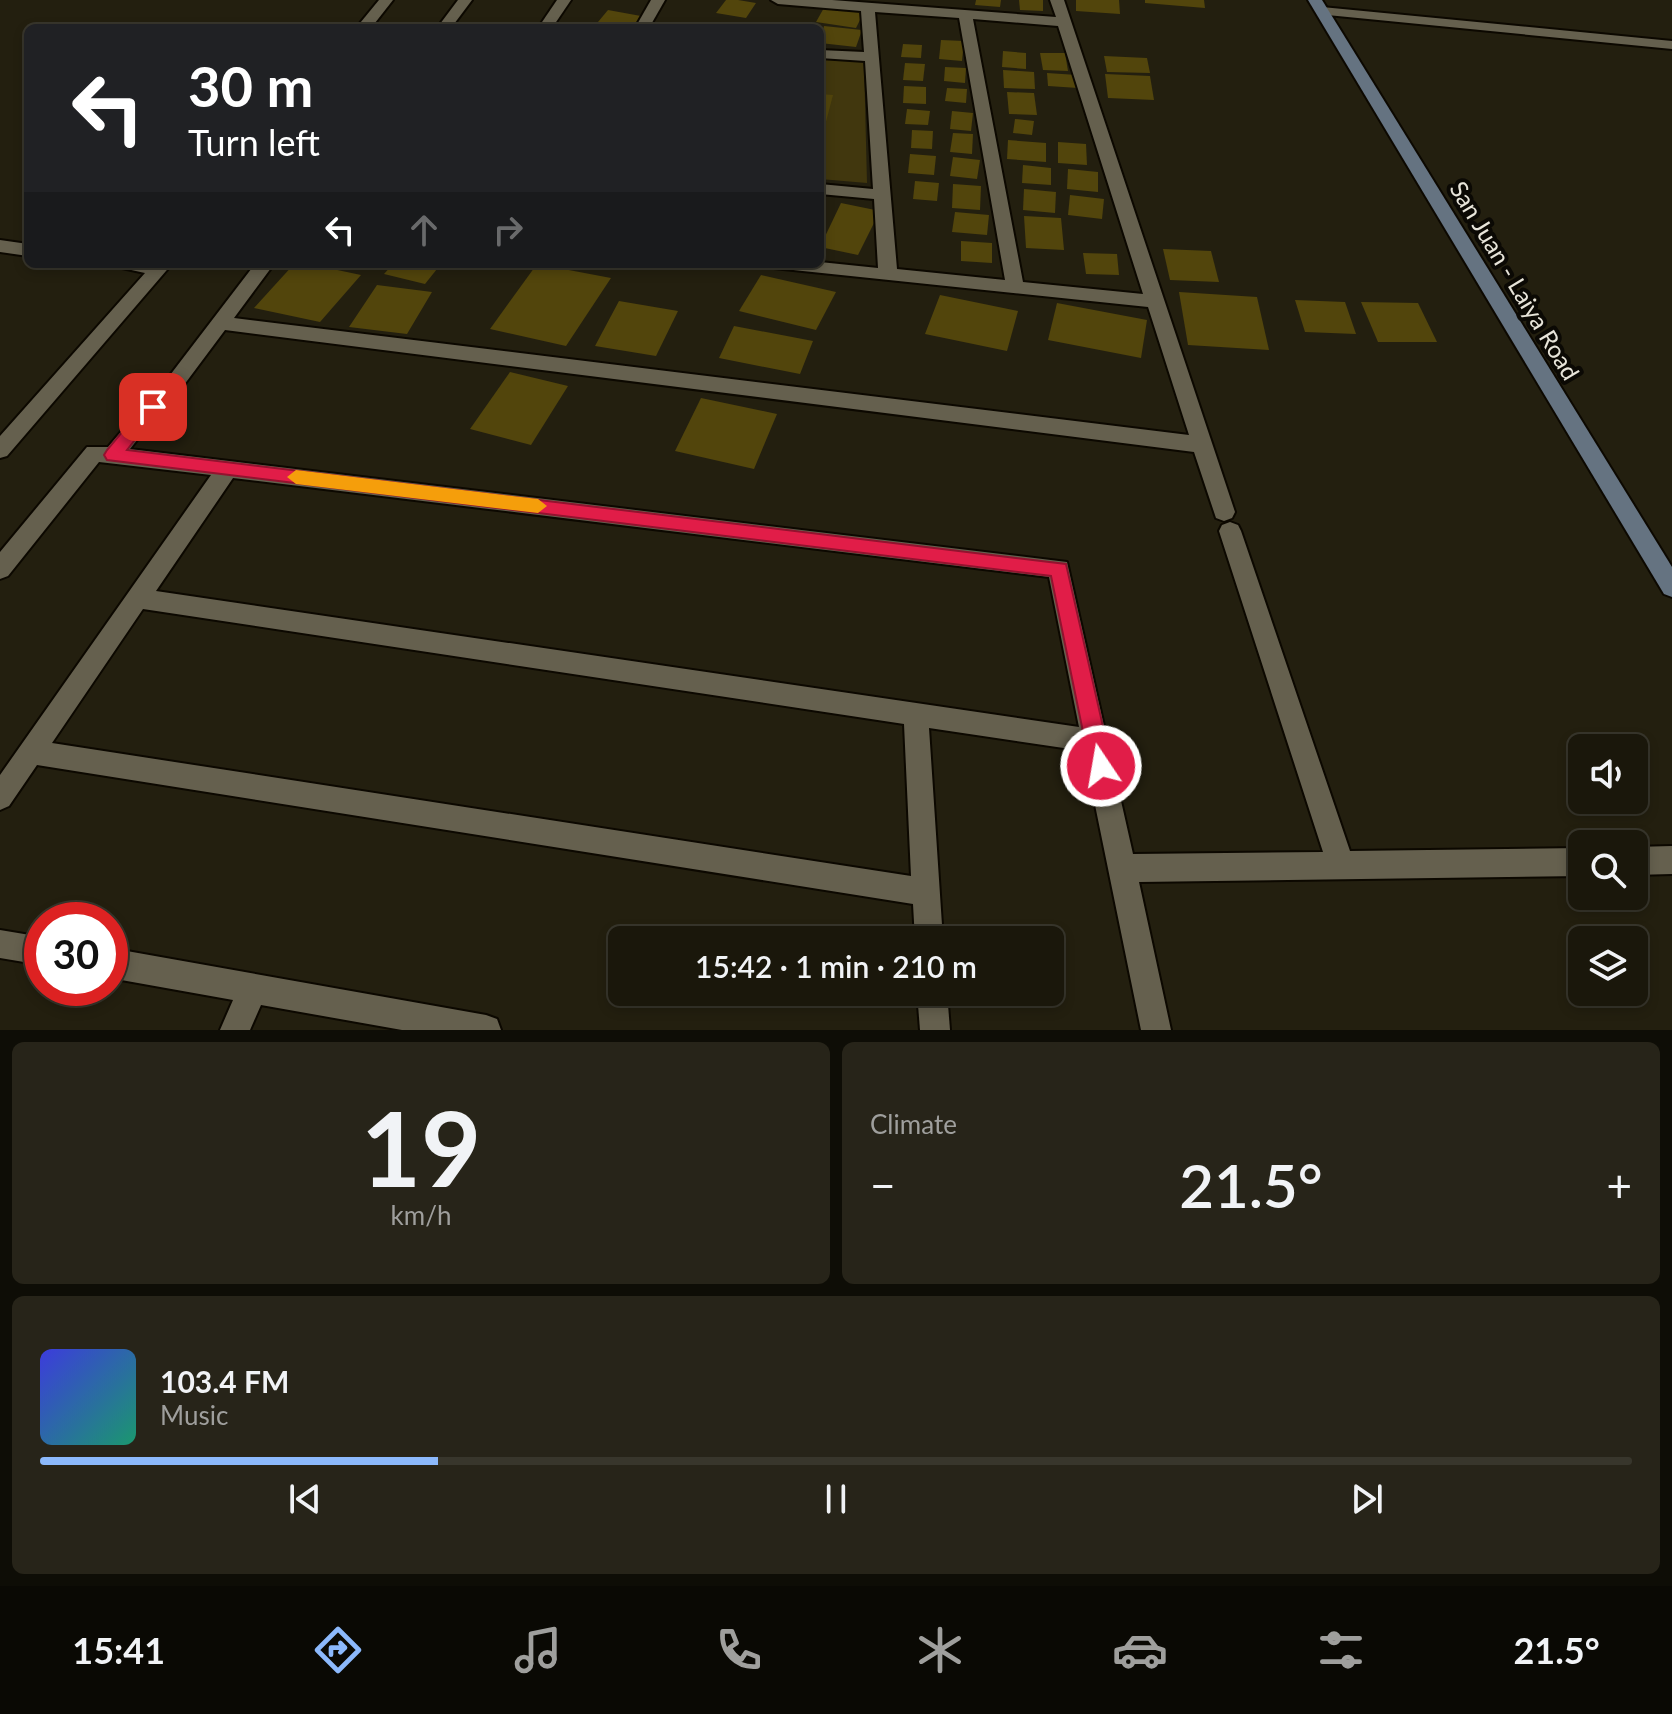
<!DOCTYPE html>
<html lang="en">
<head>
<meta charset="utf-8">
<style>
  :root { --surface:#1a170b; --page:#272419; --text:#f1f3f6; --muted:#9f9f9d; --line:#38362c; --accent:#8cb9fc }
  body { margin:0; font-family:Lato,sans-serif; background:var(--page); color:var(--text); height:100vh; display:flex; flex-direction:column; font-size:30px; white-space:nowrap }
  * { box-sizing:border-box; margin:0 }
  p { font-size:26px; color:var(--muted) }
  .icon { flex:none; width:44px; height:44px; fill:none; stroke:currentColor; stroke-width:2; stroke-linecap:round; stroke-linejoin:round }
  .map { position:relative; height:1030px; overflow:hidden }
  .drawer { display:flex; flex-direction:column; gap:12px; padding:12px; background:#0e0d06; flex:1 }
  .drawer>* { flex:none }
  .top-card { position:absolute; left:24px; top:24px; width:800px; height:244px; border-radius:12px; box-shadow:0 4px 12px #0003,0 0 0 2px var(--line); background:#202124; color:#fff; overflow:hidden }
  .controls { position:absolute; left:1568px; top:734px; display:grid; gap:16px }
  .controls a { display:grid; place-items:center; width:80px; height:80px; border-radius:12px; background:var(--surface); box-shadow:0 4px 12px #0003,0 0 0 2px var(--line); font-size:40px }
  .speed { position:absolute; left:24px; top:902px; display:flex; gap:16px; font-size:40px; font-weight:700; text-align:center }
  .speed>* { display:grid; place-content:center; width:104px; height:104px; border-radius:50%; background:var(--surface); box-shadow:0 4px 12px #0003,0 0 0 2px var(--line); line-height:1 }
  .speed .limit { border:12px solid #d22; background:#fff; color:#111 }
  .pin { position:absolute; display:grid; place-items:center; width:68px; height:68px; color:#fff; margin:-34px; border-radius:16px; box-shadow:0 4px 12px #0006 }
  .me { position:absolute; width:88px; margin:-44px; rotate:348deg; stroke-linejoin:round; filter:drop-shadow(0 0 6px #0008) }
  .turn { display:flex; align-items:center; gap:28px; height:168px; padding:0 32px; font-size:36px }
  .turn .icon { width:104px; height:104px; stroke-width:2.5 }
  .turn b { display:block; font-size:56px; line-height:68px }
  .lanes { display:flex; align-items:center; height:76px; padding:0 32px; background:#0003; justify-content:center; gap:40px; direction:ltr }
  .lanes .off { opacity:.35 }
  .big { font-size:60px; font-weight:600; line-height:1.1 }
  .drawer .tile { flex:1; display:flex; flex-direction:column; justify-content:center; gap:12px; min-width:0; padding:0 28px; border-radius:12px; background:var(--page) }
  .drawer .dial { align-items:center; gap:0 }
  .dial b { font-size:104px; line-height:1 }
  .song { display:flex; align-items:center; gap:24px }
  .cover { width:96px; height:96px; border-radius:12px; background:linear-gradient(135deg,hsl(240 70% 55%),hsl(160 70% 35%)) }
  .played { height:8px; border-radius:4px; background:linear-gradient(90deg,var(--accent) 25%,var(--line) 25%) }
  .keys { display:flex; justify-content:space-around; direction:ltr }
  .heat { display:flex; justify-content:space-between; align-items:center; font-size:44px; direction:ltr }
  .drawer .tiles { flex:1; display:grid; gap:12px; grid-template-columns:1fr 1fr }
  .tile:last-child { grid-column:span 2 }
  .trip { position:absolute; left:608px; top:926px; width:456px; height:80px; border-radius:12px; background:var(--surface); box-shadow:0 4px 12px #0003,0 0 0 2px var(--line); font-weight:600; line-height:80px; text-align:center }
  .tabs { display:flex; height:128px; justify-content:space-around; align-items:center; background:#0a0904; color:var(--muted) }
  .tabs .icon { width:56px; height:56px }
  .tabs .on { color:var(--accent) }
  .tabs b { font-size:36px; color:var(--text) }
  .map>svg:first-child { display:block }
</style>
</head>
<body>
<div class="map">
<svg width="1672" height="1030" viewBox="0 0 1672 1030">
  <rect width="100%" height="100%" fill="#231f0f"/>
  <!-- green -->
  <path fill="#41370e" d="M820,59L864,62L867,183L820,179Z"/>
  <!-- building -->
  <g fill="#52450c">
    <path d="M726,0H738L756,3L746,18L716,13Z"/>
    <path d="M976,0H1001L1000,7L975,5Z"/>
    <path d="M1019,0H1043V11L1020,10Z"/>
    <path d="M1076,0H1119L1120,14L1076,11Z"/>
    <path d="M1145,0H1204L1205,8L1145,3Z"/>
    <path d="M825,6L864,12L856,28L816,22Z"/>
    <path d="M608,10L641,16L632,28H593Z"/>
    <path d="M824,26L862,30L856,47L820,43Z"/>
    <path d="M941,40L964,41L962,61L939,59Z"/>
    <path d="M903,44L922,45L921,58L901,57Z"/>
    <path d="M1003,51L1026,53V69L1002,67Z"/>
    <path d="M1040,53H1065L1068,71L1043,70Z"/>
    <path d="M1104,56L1147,58L1150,73L1107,72Z"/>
    <path d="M905,63L925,64L923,81L903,80Z"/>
    <path d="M945,67L966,68L965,83L944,81Z"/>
    <path d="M1003,70L1034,72L1035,89L1004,88Z"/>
    <path d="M1047,73L1077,75L1078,88L1048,86Z"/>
    <path d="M1105,74L1150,76L1154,100L1108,98Z"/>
    <path d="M904,86L926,87V104L903,103Z"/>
    <path d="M947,88L967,89L966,103L945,101Z"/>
    <path d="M1007,92L1034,93L1037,115L1009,114Z"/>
    <path d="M820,94L833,95L821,141H820Z"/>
    <path d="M907,109L930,111L928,125L905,124Z"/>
    <path d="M952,111L973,113L971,131L950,129Z"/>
    <path d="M1015,119L1034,121L1032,135L1013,133Z"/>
    <path d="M912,130L933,131L932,149L911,148Z"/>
    <path d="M953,133L973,134L972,154L950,152Z"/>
    <path d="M1008,140L1046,143V162L1007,159Z"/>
    <path d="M1058,142L1086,144L1087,165L1058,163Z"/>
    <path d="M910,154L936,156L934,175L908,173Z"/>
    <path d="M953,157L980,160L977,179L950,176Z"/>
    <path d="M1023,165L1051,168V185L1022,183Z"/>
    <path d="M1068,169L1098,172V192L1067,189Z"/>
    <path d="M915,181L939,183L937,201L913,199Z"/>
    <path d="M953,184L981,186L980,210L952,208Z"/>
    <path d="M1024,189L1056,192L1055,213L1023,210Z"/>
    <path d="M1070,195L1104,199L1102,219L1068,215Z"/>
    <path d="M841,203L880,211L858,255L820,247Z"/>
    <path d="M955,212L989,215L987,235L952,232Z"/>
    <path d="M1024,216L1061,218L1064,250L1026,248Z"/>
    <path d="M961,241L992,243V263L961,261Z"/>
    <path d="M1163,249L1211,251L1219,282L1170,280Z"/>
    <path d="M1083,253L1117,254L1119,275L1086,274Z"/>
    <path d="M294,264H309L361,275L320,322L254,308Z"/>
    <path d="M393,264H441L425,284L384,274Z"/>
    <path d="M537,264L611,278L566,346L490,329Z"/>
    <path d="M761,275L836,292L816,330L739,311Z"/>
    <path d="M377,285L432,292L407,334L349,327Z"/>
    <path d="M1179,292L1257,297L1269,350L1188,345Z"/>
    <path d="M940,295L1018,311L1007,351L925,334Z"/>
    <path d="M1295,300L1345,302L1356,334L1305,332Z"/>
    <path d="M619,301L678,311L656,356L595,346Z"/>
    <path d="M1361,302L1418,303L1437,342H1378Z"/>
    <path d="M1057,303L1147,320L1141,358L1048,340Z"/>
    <path d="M734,326L813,341L800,374L719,358Z"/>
    <path d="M510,372L568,386L531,445L470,429Z"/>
    <path d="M701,398L777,414L754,469L675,451Z"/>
  </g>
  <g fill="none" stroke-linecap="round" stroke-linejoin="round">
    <!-- minor casing -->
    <g stroke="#0c0800" stroke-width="4">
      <g id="minor">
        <path d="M379,0H393L371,28H356Z"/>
        <path d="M458,0H472L451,28H437Z"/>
        <path d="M557,0H571L552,28H538Z"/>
        <path d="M651,0H665L649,28H635Z"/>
        <path d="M771,0H832L1056,17L1050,0H1064L1235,512L1232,518L1224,521L1216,518L1194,452L225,330L178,393H164L161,388L164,383L255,264H274L234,318L1189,435L1148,307L774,268L771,264L820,262L878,268L874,199L820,194V184L873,189L865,61L820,58V50L864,52L861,11L778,4ZM875,12L959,18L1005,280L897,269ZM973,19L1058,26L1143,294L1023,282Z"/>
        <path d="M1322,7L1672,41V49L1317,14V8Z"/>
        <path d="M0,240L28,244V256L0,252Z"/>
        <path d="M119,264H172L7,456L0,458V436L145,273L122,268Z"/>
        <path d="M153,399L160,402L163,407L130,449L1067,562L1133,854L1323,852L1219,531L1222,525L1230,522L1238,525L1241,531L1350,851L1582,848V876L1139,882L1171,1030H1141L1084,751L929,728L943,940H915L913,904L37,765L9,806L0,810V775L211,475L99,462L8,576L0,579V552L87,447H108L146,402ZM233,478L1049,577L1079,727L156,591ZM143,609L904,724L911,876L52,743Z"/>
        <path d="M1672,846V874L1634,875V847Z"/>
        <path d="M0,930L42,937V965L0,958Z"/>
        <path d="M110,948L486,1015L497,1019L501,1030H402L261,1005L250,1030H220L233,1000L110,978Z"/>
        <path d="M917,992H947L950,1030H920Z"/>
      </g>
    </g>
    <!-- secondary casing -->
    <g stroke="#0c0800" stroke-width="4">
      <path id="secondary" d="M1308,0H1322L1672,567V597L1664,594Z"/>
    </g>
    <!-- minor -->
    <use href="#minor" fill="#65604e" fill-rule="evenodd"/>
    <!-- secondary -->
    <use href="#secondary" fill="#657381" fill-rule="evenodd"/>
  </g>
  <!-- route -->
  <path fill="#e11d48" stroke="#92132f" stroke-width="2" d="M153,400L161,407L127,450L1066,564L1112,766L1109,773L1101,776L1093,773L1090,766L1051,576L107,460L104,455L107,450L147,402Z"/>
  <!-- slow -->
  <path fill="#f59e0b" d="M296,470L538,499L547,506L538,513L296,484L287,477Z"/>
  <g text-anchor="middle" stroke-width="8" stroke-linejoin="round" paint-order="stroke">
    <!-- street labels -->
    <g font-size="24" fill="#e8e5da" stroke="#0b0904">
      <text transform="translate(1514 281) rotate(59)" y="8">San Juan - Laiya Road</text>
    </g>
  </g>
</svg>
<div class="controls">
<a><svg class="icon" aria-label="sound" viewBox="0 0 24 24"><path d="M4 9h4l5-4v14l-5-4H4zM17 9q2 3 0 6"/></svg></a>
<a><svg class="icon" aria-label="search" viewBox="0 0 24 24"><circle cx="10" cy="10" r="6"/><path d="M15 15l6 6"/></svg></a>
<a><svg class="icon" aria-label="layers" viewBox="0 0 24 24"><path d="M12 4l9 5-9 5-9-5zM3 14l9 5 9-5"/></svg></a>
</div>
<div class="speed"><div class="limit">30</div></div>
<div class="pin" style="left:153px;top:407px;background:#d93025"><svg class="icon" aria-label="arrive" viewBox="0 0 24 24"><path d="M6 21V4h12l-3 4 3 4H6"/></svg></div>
<svg class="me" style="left:1101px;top:766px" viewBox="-20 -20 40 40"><circle r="17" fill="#e11d48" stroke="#fff" stroke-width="3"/><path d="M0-11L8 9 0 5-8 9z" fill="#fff"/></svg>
<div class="trip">15:42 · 1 min · 210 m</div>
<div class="top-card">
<div class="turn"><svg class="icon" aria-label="left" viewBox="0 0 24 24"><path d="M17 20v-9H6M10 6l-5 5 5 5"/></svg><div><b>30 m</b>Turn left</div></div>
<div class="lanes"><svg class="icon" aria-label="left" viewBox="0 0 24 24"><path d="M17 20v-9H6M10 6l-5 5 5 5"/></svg><svg class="icon off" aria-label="ahead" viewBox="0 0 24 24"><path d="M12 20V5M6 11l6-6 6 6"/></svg><svg class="icon off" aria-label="right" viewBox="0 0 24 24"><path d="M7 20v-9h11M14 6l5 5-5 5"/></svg></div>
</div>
</div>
<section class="drawer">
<div class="tiles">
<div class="tile dial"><b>19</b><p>km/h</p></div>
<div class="tile"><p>Climate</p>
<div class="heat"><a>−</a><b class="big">21.5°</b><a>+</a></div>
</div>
<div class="tile">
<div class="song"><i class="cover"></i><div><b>103.4 FM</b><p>Music</p></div></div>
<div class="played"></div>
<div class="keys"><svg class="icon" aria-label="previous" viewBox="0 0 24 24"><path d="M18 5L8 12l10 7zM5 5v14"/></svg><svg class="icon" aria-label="pause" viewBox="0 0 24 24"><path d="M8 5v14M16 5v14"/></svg><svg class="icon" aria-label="next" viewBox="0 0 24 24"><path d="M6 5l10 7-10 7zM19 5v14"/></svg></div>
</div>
</div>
</section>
<nav class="tabs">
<b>15:41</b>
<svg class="icon on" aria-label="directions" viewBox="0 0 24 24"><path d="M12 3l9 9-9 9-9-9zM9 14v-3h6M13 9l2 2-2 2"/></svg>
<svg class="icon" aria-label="music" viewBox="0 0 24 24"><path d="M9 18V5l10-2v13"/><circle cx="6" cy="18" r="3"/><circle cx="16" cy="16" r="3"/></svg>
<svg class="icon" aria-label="phone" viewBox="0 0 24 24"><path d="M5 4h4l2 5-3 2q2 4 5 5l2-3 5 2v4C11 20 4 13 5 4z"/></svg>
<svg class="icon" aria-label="climate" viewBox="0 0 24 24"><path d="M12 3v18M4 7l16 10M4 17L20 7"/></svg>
<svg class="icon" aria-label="car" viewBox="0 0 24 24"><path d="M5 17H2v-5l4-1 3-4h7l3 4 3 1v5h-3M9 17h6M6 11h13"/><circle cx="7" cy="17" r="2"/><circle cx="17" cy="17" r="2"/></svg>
<svg class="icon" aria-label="filters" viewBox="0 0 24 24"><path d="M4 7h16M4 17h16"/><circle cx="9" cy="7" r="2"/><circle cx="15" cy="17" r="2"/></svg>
<b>21.5°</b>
</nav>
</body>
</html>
